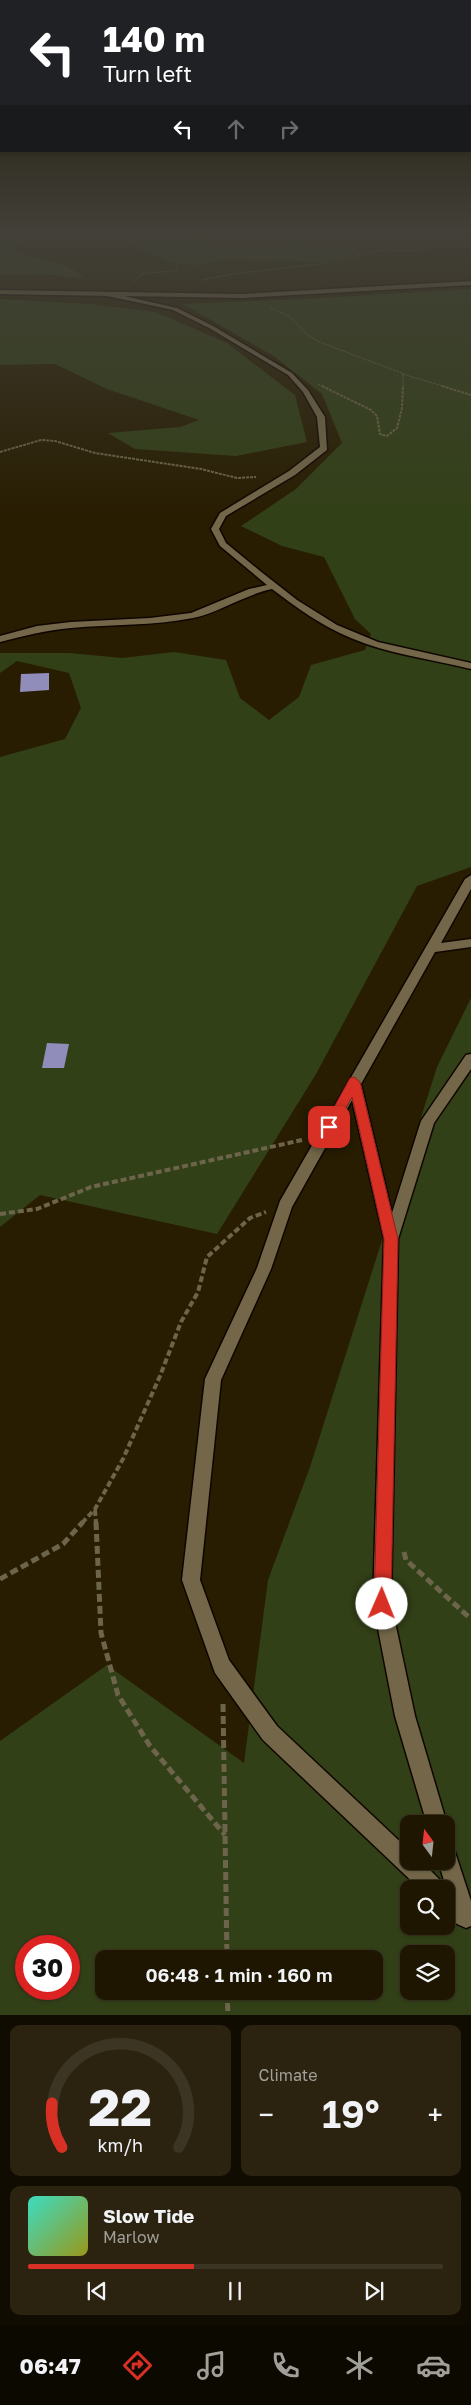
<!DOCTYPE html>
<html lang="en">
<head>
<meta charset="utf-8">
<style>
  :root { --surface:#1e1601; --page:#2b2310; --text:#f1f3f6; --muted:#a19f99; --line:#3c3523; --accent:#d93025 }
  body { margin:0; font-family:"Golos Text",sans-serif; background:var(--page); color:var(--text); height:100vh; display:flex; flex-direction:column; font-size:19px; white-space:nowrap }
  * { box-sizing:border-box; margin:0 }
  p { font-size:16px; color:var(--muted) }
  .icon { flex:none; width:28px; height:28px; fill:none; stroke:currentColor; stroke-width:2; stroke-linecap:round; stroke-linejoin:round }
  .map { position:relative; height:2015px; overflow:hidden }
  .details { display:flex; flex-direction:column; gap:10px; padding:10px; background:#100c01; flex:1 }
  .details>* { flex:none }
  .guide { position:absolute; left:0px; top:0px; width:471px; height:152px; box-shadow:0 1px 4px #0004,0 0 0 1px var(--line); background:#202124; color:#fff; overflow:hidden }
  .needle { width:32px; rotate:345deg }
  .tools { position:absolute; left:400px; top:1815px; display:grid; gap:10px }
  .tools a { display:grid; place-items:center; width:55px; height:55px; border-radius:10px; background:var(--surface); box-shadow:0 1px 4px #0004,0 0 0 1px var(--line); font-size:25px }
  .speed { position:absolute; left:15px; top:1935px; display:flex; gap:10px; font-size:25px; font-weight:700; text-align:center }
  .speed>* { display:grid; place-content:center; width:65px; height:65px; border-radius:50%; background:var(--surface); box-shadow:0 1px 4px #0004,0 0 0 1px var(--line); line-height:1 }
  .speed .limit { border:8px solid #d22; background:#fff; color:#111 }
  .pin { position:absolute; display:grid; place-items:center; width:42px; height:42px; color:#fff; margin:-21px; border-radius:10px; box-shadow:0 2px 8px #0006 }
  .me { position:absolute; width:55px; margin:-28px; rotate:1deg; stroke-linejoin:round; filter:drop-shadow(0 0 4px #0008) }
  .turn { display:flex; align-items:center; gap:18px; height:105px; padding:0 20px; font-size:22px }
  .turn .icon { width:65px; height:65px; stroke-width:2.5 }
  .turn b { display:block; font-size:35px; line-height:42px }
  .lanes { display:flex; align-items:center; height:48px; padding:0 20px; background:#0003; justify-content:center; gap:25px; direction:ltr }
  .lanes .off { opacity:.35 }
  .big { font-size:38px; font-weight:600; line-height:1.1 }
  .details .tile { flex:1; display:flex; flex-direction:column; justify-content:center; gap:8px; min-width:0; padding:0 18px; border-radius:10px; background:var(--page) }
  .details .dial { align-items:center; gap:0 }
  .dial svg { height:130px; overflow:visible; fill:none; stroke:var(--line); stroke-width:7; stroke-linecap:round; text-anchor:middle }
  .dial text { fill:var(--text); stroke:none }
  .song { display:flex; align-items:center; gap:15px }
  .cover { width:60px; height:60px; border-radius:8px; background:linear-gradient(135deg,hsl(170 70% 55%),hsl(60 70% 35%)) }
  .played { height:5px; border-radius:2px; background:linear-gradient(90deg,var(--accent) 40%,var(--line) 40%) }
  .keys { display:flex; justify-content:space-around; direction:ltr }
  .heat { display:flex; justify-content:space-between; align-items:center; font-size:28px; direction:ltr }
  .details .tiles { flex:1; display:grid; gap:10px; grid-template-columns:1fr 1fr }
  .tile:last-child { grid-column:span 2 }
  .trip { position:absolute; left:95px; top:1950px; width:288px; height:50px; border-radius:10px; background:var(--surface); box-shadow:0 1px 4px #0004,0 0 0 1px var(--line); font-weight:600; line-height:50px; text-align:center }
  .dock { display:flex; height:80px; justify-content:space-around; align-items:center; background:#0c0900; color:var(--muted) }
  .dock .icon { width:35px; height:35px }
  .dock .current { color:var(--accent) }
  .dock b { font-size:22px; color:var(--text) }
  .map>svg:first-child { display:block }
</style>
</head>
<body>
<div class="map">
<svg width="471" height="2015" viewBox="0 0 471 2015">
  <rect width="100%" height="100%" fill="#281d01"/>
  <!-- green -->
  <g fill="#324017" fill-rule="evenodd">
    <path d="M0,234H47L10,245C27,262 73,260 84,279L56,275L0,274Z"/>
    <path d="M122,234H185L183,236C219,245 246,249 283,248L285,241L307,240L315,248L337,249L355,245L361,254L326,262L225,259L197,265L173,263L133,246Z"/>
    <path d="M471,289V867L417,886L316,1074L217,1234L40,1195L0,1227V757L65,739L81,708L69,673L17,661L0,673V653H69L122,658L174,652L226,660L240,698L269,720L299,697L311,665L365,650L371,634L355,619L324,557L282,546L241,526L296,489L342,443L322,394L275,357L183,304L303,299Z"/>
    <path d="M0,299L89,304L156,312L227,343L295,395L307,442L236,456L135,449L108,433L180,427L199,420L107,389L55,364L0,365Z"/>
    <path d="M471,998V2015H0V1741L107,1665L244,1763L268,1580L310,1467L437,1067ZM409,1824H446V1861H409ZM409,1889H446V1926H409ZM26,1946H69V1989H26ZM409,1954H446V1991H409ZM104,1959H374V1991H104Z"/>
  </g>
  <!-- building -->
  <g fill="#918dbb">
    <path d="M49,673V690L20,692L21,674Z"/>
    <path d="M47,1043L69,1044L64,1068H42Z"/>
  </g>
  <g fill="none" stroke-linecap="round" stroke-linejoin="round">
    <!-- minor casing -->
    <g stroke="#100600" stroke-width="3">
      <g id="minor">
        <path d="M471,281V285L242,298L124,296L177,308L213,326L292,373L308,390L325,417L327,450L295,475L226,516L219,529L226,543L260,571L297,600L337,625L378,642L471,663V669C431,659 388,654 351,638C322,626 297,608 272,589C244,595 218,613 193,618C153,626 112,624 71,628C46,630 24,636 0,642V636L37,626L71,622L150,618L191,613L249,589L267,585L220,546L211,529L220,513L289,471L320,447L317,417L303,392L288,375L209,328L173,310L107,296L0,294V290L242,294Z"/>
        <path d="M471,875V889L441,943L471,939V947L435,952L361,1084L392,1213L421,1121L466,1055L471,1054V1069L434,1123L398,1239L391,1603L415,1716L447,1824L446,1826V1824H427L395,1716L373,1603L384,1239L352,1100L292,1207L271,1269L221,1380L200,1580L229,1660L277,1726L409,1850V1861H421L442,1882L445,1889H420L263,1740L215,1673L182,1580L205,1379L257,1268L280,1201L465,879Z"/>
        <path d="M446,1843L453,1846L471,1901V1926L466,1928L457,1924L446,1915L447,1890L438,1861H446Z"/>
      </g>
    </g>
    <!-- path-far3 -->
    <g stroke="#6d644c" stroke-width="1" stroke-dasharray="2.5 1" stroke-linecap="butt">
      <path d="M202,280L233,274L328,263L381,250L411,251L426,248L423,241L425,236L457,234"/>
      <path d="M134,281L142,274L178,270L177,262L186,256L183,252L187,247L196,244L201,234"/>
      <path d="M270,308L289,316L305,333L317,341L412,377L446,387"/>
      <path d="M318,384L325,387"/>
      <path d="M403,387V373"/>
    </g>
    <!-- path-far2 -->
    <g stroke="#6d644c" stroke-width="2" stroke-dasharray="3 1" stroke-linecap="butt">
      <path d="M322,386L371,410L377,416L380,434L387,436L397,428L402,408L403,386"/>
      <path d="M442,386L471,395"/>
      <path d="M0,452L41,440L55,441L95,453L201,469L237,478L256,477"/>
    </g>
    <!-- path-far1 -->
    <g stroke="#6d644c" stroke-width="4" stroke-dasharray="6 3" stroke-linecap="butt">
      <path d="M0,1214L37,1209L91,1187L302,1140"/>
      <path d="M95,1510L96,1523"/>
      <path d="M82,1523L95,1509L123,1459L160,1376L181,1322L198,1292L207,1257L250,1218L266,1212"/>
    </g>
    <!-- path -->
    <g stroke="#6d644c" stroke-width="5" stroke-dasharray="8 4" stroke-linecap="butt">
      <path d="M96,1522L101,1633L118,1695L150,1746L225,1835"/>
      <path d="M404,1552L406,1560L471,1619"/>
      <path d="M0,1579L63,1544L83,1522"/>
      <path d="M223,1704L227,1959"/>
      <path d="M227,1991L228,2015"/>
    </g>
    <!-- minor -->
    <use href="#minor" fill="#746749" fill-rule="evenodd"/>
  </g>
  <!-- sky -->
  <linearGradient id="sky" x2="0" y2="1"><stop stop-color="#161001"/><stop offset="0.45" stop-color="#424038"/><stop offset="1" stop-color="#424038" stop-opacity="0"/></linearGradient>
  <rect width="471" height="516" fill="url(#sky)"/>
  <!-- route -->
  <path fill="#d93025" stroke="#8d1f18" d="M354,1077L360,1082L398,1239L391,1604L388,1609L382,1612L377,1609L374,1604L384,1239L352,1097L333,1131H324L323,1127L350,1078Z"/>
</svg>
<div class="tools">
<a><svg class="needle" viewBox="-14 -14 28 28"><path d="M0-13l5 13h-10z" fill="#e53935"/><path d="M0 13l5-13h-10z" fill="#a19f99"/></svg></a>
<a><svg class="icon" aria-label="search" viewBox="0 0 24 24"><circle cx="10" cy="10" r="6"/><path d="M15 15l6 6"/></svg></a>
<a><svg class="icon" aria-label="layers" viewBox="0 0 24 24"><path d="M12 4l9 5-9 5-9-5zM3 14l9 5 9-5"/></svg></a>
</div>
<div class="speed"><div class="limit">30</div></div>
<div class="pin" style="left:329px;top:1127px;background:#d93025"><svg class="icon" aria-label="arrive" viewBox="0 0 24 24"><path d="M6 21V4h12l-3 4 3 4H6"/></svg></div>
<svg class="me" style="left:382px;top:1604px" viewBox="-20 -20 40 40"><circle r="19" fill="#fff"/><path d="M0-13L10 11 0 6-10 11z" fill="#d93025"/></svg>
<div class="trip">06:48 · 1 min · 160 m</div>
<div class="guide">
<div class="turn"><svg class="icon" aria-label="left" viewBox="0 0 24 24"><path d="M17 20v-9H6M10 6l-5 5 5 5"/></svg><div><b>140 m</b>Turn left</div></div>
<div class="lanes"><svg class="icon" aria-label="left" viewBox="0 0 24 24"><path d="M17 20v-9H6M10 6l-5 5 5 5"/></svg><svg class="icon off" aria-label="ahead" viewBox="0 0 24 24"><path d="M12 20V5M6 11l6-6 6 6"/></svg><svg class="icon off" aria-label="right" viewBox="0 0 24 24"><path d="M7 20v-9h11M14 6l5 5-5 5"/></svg></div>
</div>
</div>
<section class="details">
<div class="tiles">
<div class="tile dial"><svg viewBox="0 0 100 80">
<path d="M14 69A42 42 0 1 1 86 69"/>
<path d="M14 69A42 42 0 0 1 8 42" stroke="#d93025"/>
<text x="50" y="56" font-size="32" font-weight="700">22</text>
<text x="50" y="72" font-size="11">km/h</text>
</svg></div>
<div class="tile"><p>Climate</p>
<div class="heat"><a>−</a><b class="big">19°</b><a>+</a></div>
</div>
<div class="tile">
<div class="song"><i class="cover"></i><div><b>Slow Tide</b><p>Marlow</p></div></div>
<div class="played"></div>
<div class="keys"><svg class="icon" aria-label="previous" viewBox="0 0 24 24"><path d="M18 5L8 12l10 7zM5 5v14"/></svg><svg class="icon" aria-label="pause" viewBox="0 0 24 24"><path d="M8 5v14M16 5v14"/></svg><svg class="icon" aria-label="next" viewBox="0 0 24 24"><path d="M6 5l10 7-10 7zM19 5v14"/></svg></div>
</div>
</div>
</section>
<nav class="dock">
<b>06:47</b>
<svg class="icon current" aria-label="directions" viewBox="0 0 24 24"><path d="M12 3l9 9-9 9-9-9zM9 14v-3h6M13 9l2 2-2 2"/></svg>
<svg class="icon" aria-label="music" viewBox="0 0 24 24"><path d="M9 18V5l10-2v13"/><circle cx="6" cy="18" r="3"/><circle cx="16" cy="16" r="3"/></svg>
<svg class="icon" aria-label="phone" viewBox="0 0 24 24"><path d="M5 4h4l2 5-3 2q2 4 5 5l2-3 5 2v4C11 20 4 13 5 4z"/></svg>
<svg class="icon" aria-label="climate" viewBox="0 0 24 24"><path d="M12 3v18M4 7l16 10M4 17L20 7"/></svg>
<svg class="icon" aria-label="car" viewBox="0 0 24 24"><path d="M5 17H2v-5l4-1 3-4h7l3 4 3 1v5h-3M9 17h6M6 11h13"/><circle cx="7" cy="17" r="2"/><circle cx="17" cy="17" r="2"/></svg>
</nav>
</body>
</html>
